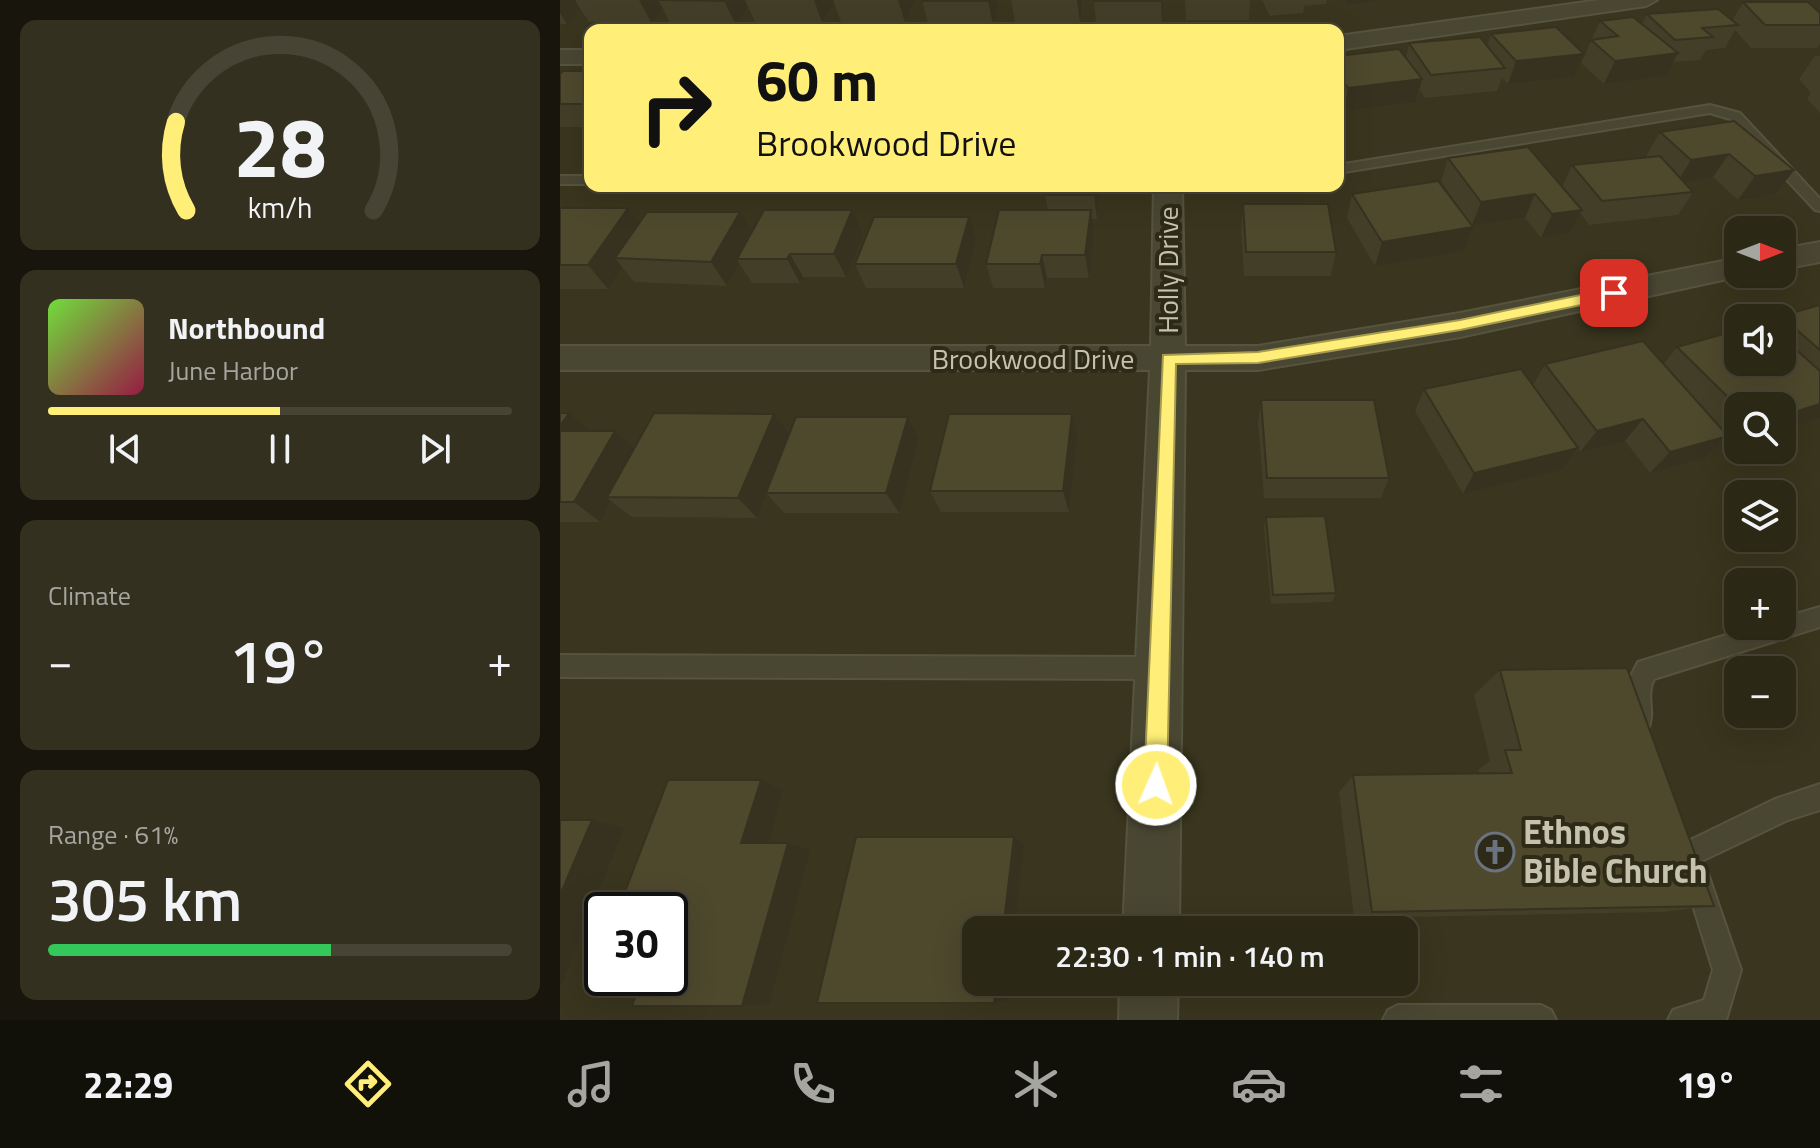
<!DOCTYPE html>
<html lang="en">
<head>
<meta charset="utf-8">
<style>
  :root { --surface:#2b2816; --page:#33301f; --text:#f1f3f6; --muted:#a6a6a1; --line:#474435; --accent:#ffef78 }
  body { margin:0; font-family:"Titillium Web",sans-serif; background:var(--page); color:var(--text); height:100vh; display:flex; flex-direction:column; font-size:30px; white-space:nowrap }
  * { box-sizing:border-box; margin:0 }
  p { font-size:26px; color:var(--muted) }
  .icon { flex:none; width:44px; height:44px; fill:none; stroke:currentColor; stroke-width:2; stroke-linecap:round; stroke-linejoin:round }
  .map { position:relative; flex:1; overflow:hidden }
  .sheet { display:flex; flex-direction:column; gap:20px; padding:20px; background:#18160c; width:560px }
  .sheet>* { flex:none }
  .guide { position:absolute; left:24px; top:24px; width:760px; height:168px; border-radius:16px; box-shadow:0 8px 32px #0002,0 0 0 2px var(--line); background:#ffef78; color:#111; overflow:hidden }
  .needle { width:52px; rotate:90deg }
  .fabs { position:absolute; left:1164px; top:216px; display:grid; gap:16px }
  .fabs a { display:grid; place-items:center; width:72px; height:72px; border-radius:16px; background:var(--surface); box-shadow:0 8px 32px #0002,0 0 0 2px var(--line); font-size:40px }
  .speed { position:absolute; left:24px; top:892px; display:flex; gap:16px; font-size:40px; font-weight:700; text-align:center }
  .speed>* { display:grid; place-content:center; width:104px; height:104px; border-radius:50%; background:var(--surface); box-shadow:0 8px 32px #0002,0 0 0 2px var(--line); line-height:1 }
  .speed .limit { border:4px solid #111; border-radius:12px; background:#fff; color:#111 }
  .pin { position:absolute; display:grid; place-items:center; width:68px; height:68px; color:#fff; margin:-34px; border-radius:16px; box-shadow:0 4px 12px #0006 }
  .me { position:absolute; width:88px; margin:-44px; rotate:2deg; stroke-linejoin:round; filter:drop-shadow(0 0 6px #0008) }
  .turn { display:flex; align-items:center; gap:28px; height:168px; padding:0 40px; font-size:36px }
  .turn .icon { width:104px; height:104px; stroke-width:2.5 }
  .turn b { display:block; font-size:56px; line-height:68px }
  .big { font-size:60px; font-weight:600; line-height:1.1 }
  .sheet .widget { flex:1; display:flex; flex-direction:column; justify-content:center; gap:12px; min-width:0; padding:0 28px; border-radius:16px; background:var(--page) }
  .sheet .dial { align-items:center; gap:0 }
  .dial svg { height:208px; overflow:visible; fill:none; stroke:var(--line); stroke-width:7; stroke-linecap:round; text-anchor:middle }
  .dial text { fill:var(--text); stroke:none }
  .song { display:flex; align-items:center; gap:24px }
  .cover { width:96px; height:96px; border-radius:12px; background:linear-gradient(135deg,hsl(100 70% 55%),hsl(340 70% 35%)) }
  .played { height:8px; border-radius:4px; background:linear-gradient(90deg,var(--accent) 50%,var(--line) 50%) }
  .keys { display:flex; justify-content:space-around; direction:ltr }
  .heat { display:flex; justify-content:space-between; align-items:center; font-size:44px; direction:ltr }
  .charge { height:12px; border-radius:6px; background:linear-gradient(90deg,#34c759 61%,var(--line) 0) }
  .trip { position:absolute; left:402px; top:916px; width:456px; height:80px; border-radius:16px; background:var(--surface); box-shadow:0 8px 32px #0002,0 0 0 2px var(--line); font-weight:600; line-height:80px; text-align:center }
  .menu { display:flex; height:128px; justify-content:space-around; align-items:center; background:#111009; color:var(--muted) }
  .menu .icon { width:56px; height:56px }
  .menu .selected { color:var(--accent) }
  .menu b { font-size:36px; color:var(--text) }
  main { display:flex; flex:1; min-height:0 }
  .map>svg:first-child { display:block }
</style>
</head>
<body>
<main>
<section class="sheet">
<div class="widget dial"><svg viewBox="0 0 100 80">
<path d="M14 69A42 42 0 1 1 86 69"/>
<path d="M14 69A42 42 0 0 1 10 35" stroke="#ffef78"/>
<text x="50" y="56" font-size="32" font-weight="700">28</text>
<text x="50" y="72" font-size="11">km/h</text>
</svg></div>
<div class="widget">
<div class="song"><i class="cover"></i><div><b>Northbound</b><p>June Harbor</p></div></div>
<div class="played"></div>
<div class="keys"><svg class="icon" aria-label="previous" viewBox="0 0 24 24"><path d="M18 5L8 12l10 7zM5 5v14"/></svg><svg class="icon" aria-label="pause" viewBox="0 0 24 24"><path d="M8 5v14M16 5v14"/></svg><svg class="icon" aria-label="next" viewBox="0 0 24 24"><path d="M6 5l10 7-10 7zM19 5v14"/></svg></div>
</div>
<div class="widget"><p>Climate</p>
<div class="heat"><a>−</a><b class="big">19°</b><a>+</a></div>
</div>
<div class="widget"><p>Range · 61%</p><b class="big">305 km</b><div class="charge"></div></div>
</section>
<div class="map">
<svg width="1260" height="1020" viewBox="0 0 1260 1020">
  <rect width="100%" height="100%" fill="#39351e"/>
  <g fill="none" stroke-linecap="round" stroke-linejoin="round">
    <!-- service casing -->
    <g stroke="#56533e" stroke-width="4">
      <g id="service">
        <path d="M1150,105L1180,113L1260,199V211L1255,210L1170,119L1150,113L778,173V165Z"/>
        <rect x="0" y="176" width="30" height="8"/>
        <path d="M1260,607V627L1094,679C1085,696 1096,712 1088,729L1080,733L1072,729L1064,690L1078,662L1196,626H1222V618Z"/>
        <path d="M0,655L599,657L607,660L610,668L607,676L599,679L0,677Z"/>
        <path d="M1260,784V810L1228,820L1129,867L1120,863L1116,854L1120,845L1215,799Z"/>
        <path d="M1139,870L1148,874L1181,970L1166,1020H1108L1113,1010L1144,1000L1153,970L1126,883L1130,874Z"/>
        <path d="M838,1005H981L991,1010L996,1020H823L828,1010Z"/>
      </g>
    </g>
    <!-- minor casing -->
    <g stroke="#56533e" stroke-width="4">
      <g id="minor">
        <path d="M1040,0H1097L1086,6L778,50V36Z"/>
        <rect x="0" y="50" width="30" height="14"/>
        <path d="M594,186H622L625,346H698L900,313L1178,258V274H1190L900,337L698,370H625L619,930H563L590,370H0V346H591Z"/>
        <path d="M1260,242V262L1222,269V249Z"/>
        <path d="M560,982H618L617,1020H559Z"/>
      </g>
    </g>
    <!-- service -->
    <use href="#service" fill="#494632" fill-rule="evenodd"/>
    <!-- minor -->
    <use href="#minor" fill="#494632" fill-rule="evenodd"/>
  </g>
  <!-- wall -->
  <g fill="#433e27">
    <path d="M0,0H355L345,22H281L274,3L262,22H195L188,7L175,23H110L103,9L91,22H29L21,10L7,24H0Z"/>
    <path d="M362,0H437L438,7L433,24H368Z"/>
    <path d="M451,0H523V4L520,22H455Z"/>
    <path d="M534,0H602V24H536Z"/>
    <path d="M625,0H690L689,20H626Z"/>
    <path d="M702,0H767L766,4L744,6L743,13L710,16Z"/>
    <path d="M1183,2L1260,13V44L1257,48H1191L1175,30L1165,48L1146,50L1140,60L1113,62L1106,76L1044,84L1021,63L1040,21L1082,24L1087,14L1172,21Z"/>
    <path d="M931,34L1024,54L1014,77L948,84L942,78L937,91L865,98L860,90L856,102L784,111L778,103V56L846,58L849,43L927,46Z"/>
    <path d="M1255,56H1260V113L1247,99L1251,93L1239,79Z"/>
    <path d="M30,71V127H0V74Z"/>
    <path d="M1174,121L1216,194L1178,200L1153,177L1124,182L1133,192L1118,215L1029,225L1020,213L1010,233L981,238L965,218L912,225L881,182L888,158L1002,187L1012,165L1088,157L1086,156L1100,132Z"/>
    <path d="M540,189L537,219H532L534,234L529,278H487L485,288H433L426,264L488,210L485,195Z"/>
    <path d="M792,194L913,227L904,251L815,266L787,218Z"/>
    <path d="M683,204L776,252L771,276H684L681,228Z"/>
    <path d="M0,208L80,223L192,232L292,210L303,234L286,277H243L240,283H192L179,263L167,286L74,282L62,267L48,289H0Z"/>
    <path d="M416,240L404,288H306L295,264Z"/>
    <path d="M1260,305V418L1222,430V406H1178V444L1173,446L1166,438L1146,458L1090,473L1065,441L1020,452L1018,449L1002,470L903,494L855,411L864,389L973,385L985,364L1103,365L1117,347L1222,362V318H1219L1221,316Z"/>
    <path d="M701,400L829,478L821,498H704L698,422Z"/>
    <path d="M0,413L29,431H55L74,449L229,434L359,439L339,513H224L207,494L197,518L72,517L51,501L40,522H0Z"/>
    <path d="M517,436L509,512H381L370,491Z"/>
    <path d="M706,517L776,593L772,602L711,604L704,527Z"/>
    <path d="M940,670L1154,906L1103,912L794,918L779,792L793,775L919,773L918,770L930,761L914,695Z"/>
  </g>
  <!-- shaded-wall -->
  <g fill="#373220">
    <path d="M0,0H15L21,10L7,24L0,13Z"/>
    <path d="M79,0H111H98L103,9L91,22Z"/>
    <path d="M165,0H185L188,7L175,23L164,1Z"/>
    <path d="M254,0H273L274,3L262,22Z"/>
    <path d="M338,0H355L345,22Z"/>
    <path d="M425,0H437L438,7L433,24L428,1Z"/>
    <path d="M517,0H523L520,22Z"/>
    <path d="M601,0H602L603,8L602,24Z"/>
    <path d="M786,0H817L786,5Z"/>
    <path d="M1118,53L1106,76L1044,84L1055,61Z"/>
    <path d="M1024,54L1014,77L948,84L956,61Z"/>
    <path d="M862,79L856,102L784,111L788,88Z"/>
    <path d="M1169,154L1153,177L1116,184L1131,160Z"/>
    <path d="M1234,170L1216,194L1178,200L1195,176Z"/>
    <path d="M535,186H540V189L537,219L534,195Z"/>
    <path d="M975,194L965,218L912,225L921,202Z"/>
    <path d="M68,208L86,231L55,258L62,267L48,289L28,265Z"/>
    <path d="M292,210L303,234L286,277L274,254Z"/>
    <path d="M531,210L534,234L529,278L525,255Z"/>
    <path d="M1022,210L1010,233L981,238L992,214Z"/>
    <path d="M180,212L194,236L177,259L179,263L167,286L151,262Z"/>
    <path d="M409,217L416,240L404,288L396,264Z"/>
    <path d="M913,227L904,251L815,266L822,242Z"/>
    <path d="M230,254L243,277L240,283L227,259Z"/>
    <path d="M482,255L487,278L485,288L480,264Z"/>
    <path d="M1260,404V418L1222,430V416Z"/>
    <path d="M9,413L33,435L0,433V426Z"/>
    <path d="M214,414L230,436L197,518L178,498Z"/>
    <path d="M512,414L517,436L509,512L503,491Z"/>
    <path d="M348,417L359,439L339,513L326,493Z"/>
    <path d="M1083,419L1065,441L1020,452L1037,431Z"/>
    <path d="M55,431L78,452L47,497L51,501L40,522L14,502Z"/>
    <path d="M1168,436L1146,458L1090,473L1110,452Z"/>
    <path d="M1018,448L1002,470L903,494L914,473Z"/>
    <path d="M201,780L223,790L206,850L181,843Z"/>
    <path d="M32,820L64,828L0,988V895Z"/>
    <path d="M454,837L464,844L454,930H443Z"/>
    <path d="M228,843L250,850L209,1004L182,1006Z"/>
    <path d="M436,982H448L446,1001L434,1003Z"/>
  </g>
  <!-- building -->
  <g fill="#4e482d" stroke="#373220" stroke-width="2">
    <path d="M98,0H165L164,1Z"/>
    <rect x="362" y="0" width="66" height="1"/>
    <rect x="534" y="0" width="67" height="1"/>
    <path d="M1183,2H1248L1260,13V25H1205Z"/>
    <path d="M1158,9L1178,25L1142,28L1153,37L1115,40L1087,14Z"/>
    <path d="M1073,17L1118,53L1055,61L1031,40L1058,36L1040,21Z"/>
    <path d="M996,27L1024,54L956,61L931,34Z"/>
    <path d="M920,37L945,68L871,75L849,43Z"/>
    <path d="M839,49L862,79L788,88L778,74V56Z"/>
    <path d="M3,71H30V104H0V74Z"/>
    <path d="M1174,121L1234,170L1195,176L1169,154L1131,160L1100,132Z"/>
    <path d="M968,147L1022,210L992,214L975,194L921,202L888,158Z"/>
    <path d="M1100,156L1133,192L1042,201L1012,165Z"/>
    <path d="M878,181L913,227L822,242L792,194Z"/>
    <path d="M486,186H535L534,195H485Z"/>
    <path d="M683,204H768L776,252H686Z"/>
    <path d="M0,208H68L28,265H0Z"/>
    <path d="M204,210H292L274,254H230L227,259H177Z"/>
    <path d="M439,210H531L525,255H482L480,264H426Z"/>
    <path d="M87,212H180L151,262L55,258Z"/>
    <path d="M314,217H409L396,264H295Z"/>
    <path d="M1260,305V350L1221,316Z"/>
    <path d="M1178,330V362H1222V337L1260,371V404L1222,416V406H1178V407L1117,347Z"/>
    <path d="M1083,341L1168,436L1110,452L1083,419L1037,431L985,364Z"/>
    <path d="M961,369L1018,448L914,473L864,389Z"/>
    <path d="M701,400H814L829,478H707Z"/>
    <path d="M0,413H9L0,426Z"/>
    <path d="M94,413L214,414L178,498L47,497Z"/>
    <path d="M389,414H512L503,491H370Z"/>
    <path d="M236,417H348L326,493H206Z"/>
    <path d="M0,431H55L14,502H0Z"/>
    <path d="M765,516L776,593L713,595L706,517Z"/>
    <path d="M1067,668L1154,906L812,912L793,775L952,773L945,750H961L940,670Z"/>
    <path d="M108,780H201L181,843H228L182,1006H72L82,978H110V910H58Z"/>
    <path d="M0,820H32L0,895Z"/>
    <path d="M296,837H454L443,930H416V982H436L434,1003H257Z"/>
  </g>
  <!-- route -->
  <path fill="#ffef78" stroke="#a69b4e" stroke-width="2" d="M1054,288L1060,290V297L900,330L698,363L616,364L607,785L604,793L596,796L588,793L584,785L603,355L698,352L900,320Z"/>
  <!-- icons -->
  <defs>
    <g id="church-ring" transform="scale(2)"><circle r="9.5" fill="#2e2a18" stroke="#6b7280" stroke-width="1.5"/><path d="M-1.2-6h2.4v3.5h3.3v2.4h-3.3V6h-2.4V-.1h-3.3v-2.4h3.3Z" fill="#6b7280"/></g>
  </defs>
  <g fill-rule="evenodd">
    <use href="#church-ring" x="935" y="852"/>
  </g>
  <g text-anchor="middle" stroke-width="8" stroke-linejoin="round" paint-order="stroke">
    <!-- street labels -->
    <g font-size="28" fill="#c6c3ac" stroke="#2e2a18">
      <text transform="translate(608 270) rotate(-90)" y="10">Holly Drive</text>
      <text x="473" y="369">Brookwood Drive</text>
    </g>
    <!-- near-poi labels -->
    <g font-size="34" font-weight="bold" fill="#c6c3ac" stroke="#2e2a18" text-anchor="start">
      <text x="963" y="844">Ethnos<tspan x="963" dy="39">Bible Church</tspan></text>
    </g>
  </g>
</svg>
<div class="fabs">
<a><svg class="needle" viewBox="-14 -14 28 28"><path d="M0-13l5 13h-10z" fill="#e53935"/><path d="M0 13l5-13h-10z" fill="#a6a6a1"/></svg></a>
<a><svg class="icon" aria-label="sound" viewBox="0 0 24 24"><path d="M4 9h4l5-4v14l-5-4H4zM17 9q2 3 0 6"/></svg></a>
<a><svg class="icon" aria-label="search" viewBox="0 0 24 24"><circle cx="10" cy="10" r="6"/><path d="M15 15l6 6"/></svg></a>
<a><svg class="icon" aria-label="layers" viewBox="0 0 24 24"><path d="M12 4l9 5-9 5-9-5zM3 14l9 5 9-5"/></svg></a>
<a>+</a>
<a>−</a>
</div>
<div class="speed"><div class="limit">30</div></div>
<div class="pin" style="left:1054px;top:293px;background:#d93025"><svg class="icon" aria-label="arrive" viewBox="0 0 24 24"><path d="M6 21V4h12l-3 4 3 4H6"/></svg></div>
<svg class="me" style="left:596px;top:785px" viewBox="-20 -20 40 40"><circle r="17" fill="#ffef78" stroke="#fff" stroke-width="3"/><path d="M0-11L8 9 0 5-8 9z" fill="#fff"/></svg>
<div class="trip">22:30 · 1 min · 140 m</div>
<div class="guide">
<div class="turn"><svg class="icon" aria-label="right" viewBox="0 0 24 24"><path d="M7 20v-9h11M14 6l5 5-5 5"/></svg><div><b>60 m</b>Brookwood Drive</div></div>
</div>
</div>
</main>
<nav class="menu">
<b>22:29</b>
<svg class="icon selected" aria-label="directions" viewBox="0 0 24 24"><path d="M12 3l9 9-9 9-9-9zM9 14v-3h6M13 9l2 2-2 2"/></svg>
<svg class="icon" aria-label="music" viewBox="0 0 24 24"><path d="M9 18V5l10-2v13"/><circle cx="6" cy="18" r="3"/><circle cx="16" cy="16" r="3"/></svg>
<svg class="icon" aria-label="phone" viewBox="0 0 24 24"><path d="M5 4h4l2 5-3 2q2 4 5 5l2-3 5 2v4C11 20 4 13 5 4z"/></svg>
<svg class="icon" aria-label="climate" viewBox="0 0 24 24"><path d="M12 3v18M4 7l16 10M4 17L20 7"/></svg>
<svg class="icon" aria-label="car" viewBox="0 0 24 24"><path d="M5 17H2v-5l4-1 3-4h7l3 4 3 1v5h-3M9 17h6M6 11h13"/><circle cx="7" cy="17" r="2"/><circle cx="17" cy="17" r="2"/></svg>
<svg class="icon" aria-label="filters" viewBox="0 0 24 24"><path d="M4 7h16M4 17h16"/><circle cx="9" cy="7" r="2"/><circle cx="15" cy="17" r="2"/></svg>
<b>19°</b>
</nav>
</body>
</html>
